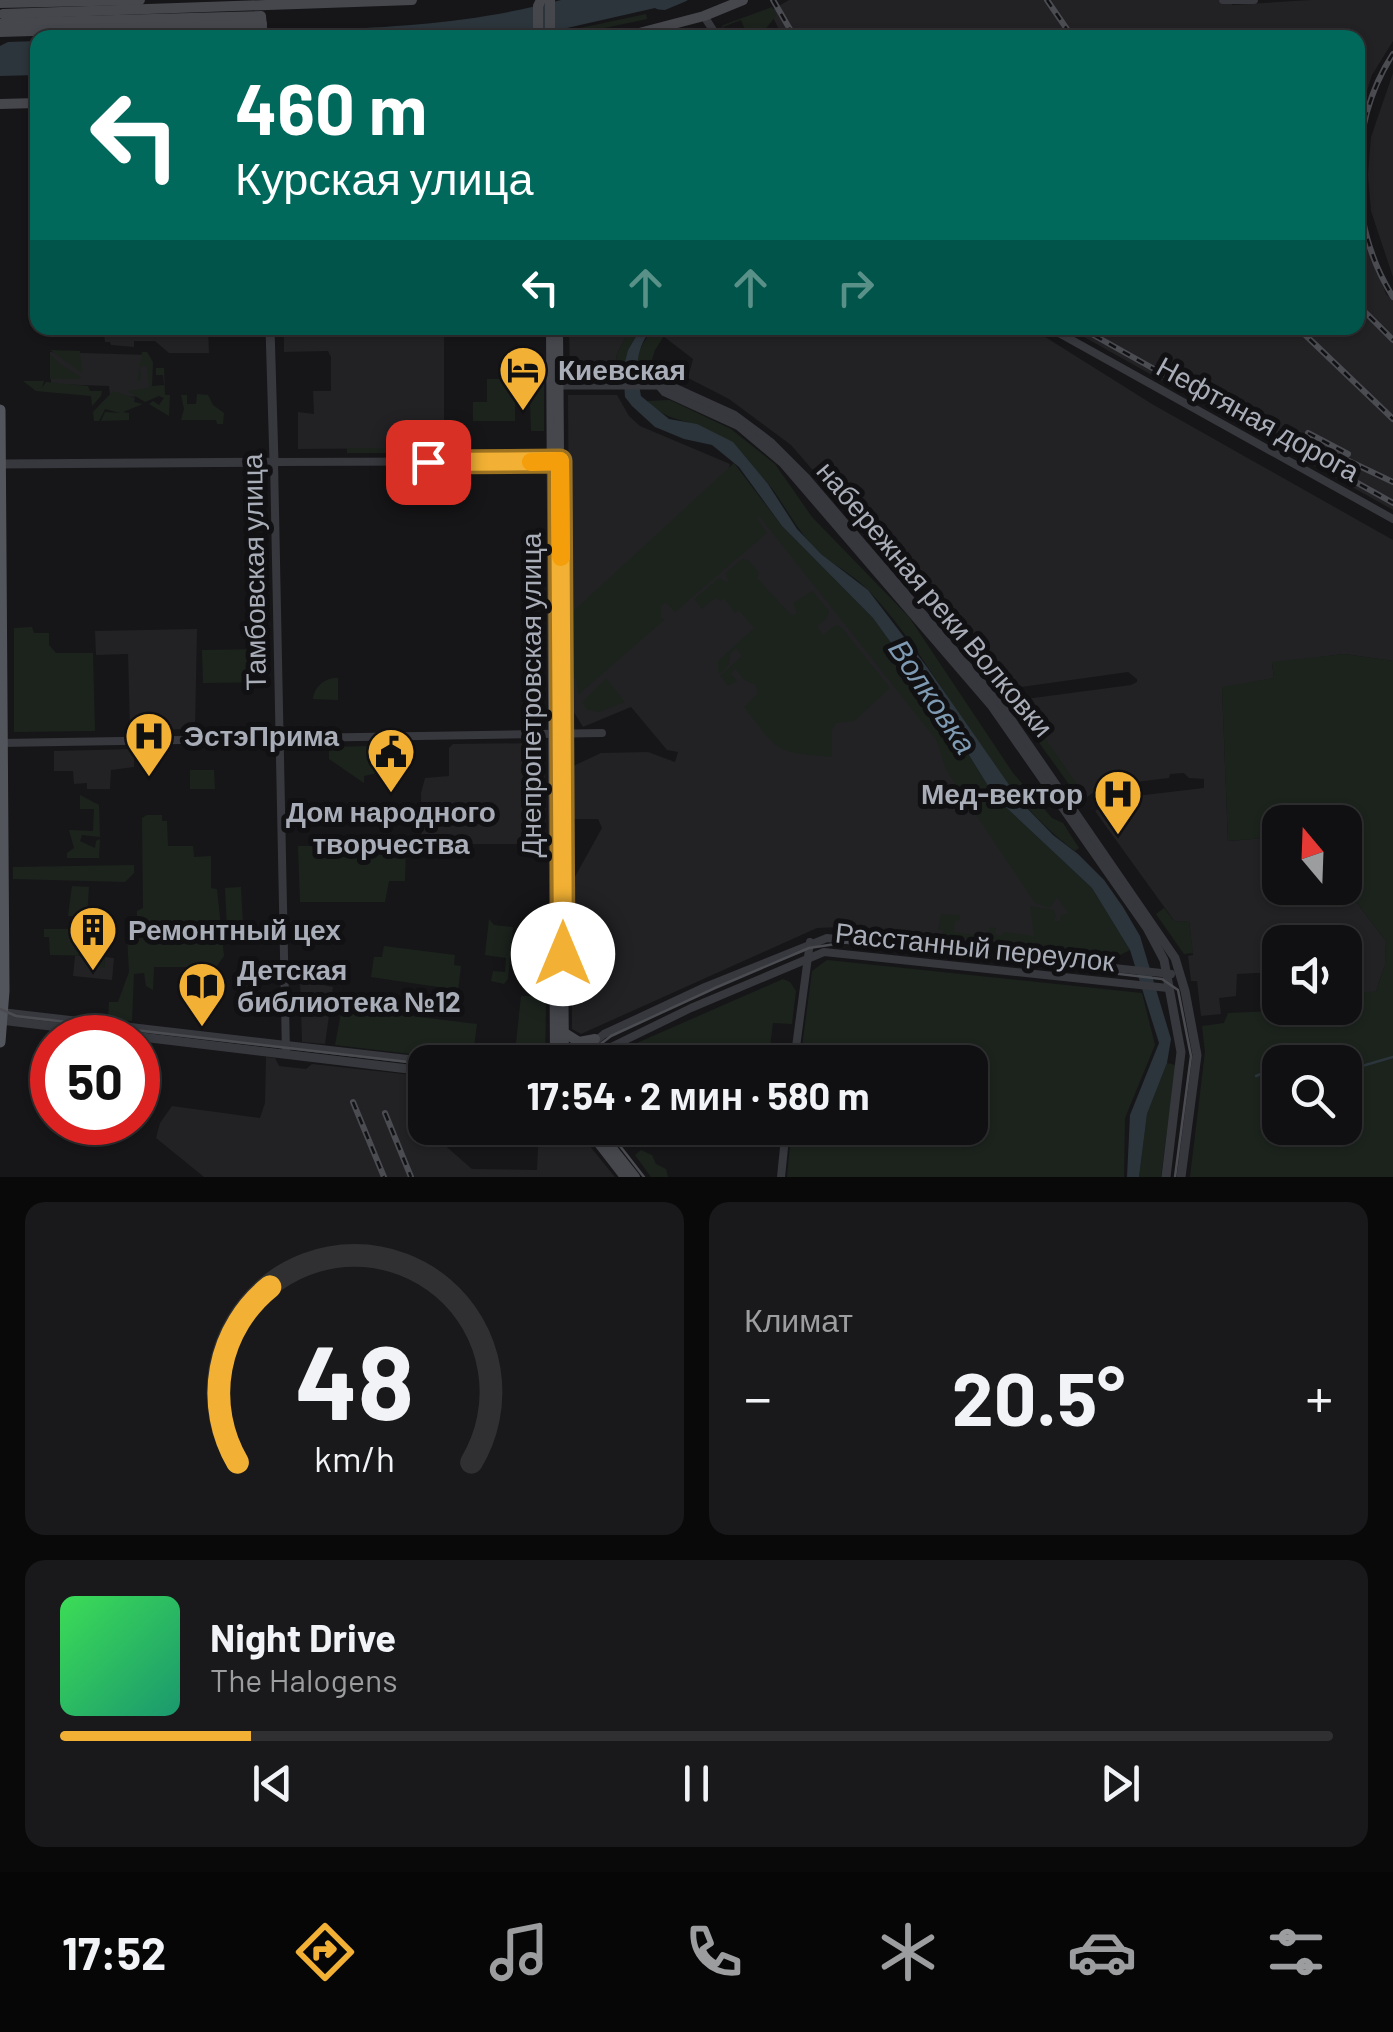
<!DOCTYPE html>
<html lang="ru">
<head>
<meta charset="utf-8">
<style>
  :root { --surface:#101012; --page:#19191b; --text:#f1f3f6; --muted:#9c9d9f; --line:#303032; --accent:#f2b134 }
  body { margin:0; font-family:Barlow,sans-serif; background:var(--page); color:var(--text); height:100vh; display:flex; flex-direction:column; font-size:38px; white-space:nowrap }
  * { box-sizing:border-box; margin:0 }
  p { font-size:32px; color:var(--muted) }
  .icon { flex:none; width:55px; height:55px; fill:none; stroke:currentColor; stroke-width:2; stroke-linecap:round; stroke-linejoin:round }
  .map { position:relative; height:1177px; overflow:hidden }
  .drawer { display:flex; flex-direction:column; gap:25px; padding:25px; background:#09090a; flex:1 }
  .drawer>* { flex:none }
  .guide { position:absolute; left:30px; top:30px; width:1335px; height:305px; border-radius:20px; box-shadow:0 2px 8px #0004,0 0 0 2px var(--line); background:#00695c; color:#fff; overflow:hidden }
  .needle { width:65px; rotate:341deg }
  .tools { position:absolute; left:1262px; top:805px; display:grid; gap:20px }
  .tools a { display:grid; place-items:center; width:100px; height:100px; border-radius:20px; background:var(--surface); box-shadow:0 2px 8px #0004,0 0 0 2px var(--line); font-size:50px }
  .speed { position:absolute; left:30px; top:1015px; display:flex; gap:20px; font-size:50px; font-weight:700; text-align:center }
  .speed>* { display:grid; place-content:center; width:130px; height:130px; border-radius:50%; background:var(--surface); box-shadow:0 2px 8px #0004,0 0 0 2px var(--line); line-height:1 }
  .speed .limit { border:15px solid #d22; background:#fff; color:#111 }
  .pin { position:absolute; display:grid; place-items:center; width:85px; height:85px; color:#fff; margin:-42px; border-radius:20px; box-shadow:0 5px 15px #0006 }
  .me { position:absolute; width:110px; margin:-55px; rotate:0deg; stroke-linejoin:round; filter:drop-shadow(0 0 8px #0008) }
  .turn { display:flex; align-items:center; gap:35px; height:210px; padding:0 40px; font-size:45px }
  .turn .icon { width:130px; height:130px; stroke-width:2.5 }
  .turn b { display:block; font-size:70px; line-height:85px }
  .lanes { display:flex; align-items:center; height:95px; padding:0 40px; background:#0003; justify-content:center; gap:50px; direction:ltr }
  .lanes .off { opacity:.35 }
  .big { font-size:75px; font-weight:700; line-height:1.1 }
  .drawer .widget { flex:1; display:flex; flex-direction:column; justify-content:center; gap:15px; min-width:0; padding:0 35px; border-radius:20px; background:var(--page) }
  .drawer .dial { align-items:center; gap:0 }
  .dial svg { height:260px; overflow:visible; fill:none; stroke:var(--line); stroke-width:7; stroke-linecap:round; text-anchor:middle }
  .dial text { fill:var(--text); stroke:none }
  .song { display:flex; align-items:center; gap:30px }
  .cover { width:120px; height:120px; border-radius:15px; background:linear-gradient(135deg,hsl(130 70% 55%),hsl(160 70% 35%)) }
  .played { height:10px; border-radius:5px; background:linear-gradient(90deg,var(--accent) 15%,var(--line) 15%) }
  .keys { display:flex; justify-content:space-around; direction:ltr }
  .heat { display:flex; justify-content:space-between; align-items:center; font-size:55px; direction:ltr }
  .drawer .tiles { flex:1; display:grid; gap:25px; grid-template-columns:1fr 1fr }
  .widget:last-child { grid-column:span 2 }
  .trip { position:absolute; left:408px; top:1045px; width:580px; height:100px; border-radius:20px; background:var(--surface); box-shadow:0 2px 8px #0004,0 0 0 2px var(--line); font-weight:700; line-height:100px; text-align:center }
  .tab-bar { display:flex; height:160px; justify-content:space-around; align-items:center; background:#060607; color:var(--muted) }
  .tab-bar .icon { width:70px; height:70px }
  .tab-bar .current { color:var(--accent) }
  .tab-bar b { font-size:45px; color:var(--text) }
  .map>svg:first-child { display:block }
</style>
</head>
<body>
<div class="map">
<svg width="1393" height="1177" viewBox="0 0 1393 1177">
  <rect width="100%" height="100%" fill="#161618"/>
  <!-- built -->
  <g fill="#222225">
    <path d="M789,0H1231L1232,5L1311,0H1393V41L1372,75L1358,119V38H783L770,11Z"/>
    <path d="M1393,73V277L1371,211L1368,175L1371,137Z"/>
    <path d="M1358,204L1372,256L1386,294L1393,300V510L1068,328H1358Z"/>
    <path d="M81,328H208L209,353H169L155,341H134V347L111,345L110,342H105L104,334H81Z"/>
    <path d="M284,328H444V439L423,440L422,448L298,449V412L314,414L313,391H331V357L328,351L284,352Z"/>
    <path d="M569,328H630L617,354L614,371L570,377Z"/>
    <path d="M669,328H1031L1152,404L1393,540V661L1344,654L1272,663L1274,678L1222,688L1228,841L1264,838L1270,867H1280V888H1326V902L1357,903L1386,941L1385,965L1376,991L1359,1004L1345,1005V942H1280V972L1237,974L1236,996L1219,998L1221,1014L1201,1016L1197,981H1191L1188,956L1193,955L1189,921L1175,922L1095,811L1119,798L1204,788V779L1189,778L1184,773L1170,774L1169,778L1102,786L1086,798L1018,700L1131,685L1137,682V679L1128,672L1014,688L1004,692L893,563L904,552L857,498L843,505L791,445L729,399L688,378L693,359L663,336Z"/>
    <path d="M50,352L148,355L150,397L110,396L109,386L51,384Z"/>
    <path d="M568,395H617L629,416L640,426L730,464L728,471L1080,902L1116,957L841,927L817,928L581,1034L572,1029V882L602,828L598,819H572L571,767L601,753L648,752L675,762L678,752L667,750L631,707L583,727L570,706Z"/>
    <path d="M197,629L195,729L130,730L128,654L96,655L95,631Z"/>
    <path d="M544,743L546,844H422L421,793L425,778L449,776V748L453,744Z"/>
    <path d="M134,749V767L111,770L110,789H87V783L74,784L73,771H54V751Z"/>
    <path d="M75,956H97L105,968V957L114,958L112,980L73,976Z"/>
    <path d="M308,971L318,978V984L333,987L325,1044L302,1042L300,977H308Z"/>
    <path d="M266,1057L275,1058L279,1066L306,1069L312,1064L422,1076L425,1128H431L441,1142L472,1169L537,1170L539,1128H575L615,1177H204L156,1138L160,1123L172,1106L260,1118L265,1103Z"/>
  </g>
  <!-- green -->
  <g fill="#1c231d" fill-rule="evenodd">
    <path d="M772,7L776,16L759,37H743L746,32L741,20L723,27L726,35L731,34L733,37H725L721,29L723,25Z"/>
    <path d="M646,14L647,19L567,36L566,31Z"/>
    <path d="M630,328H641L628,350L623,369L614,371L617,354Z"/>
    <path d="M653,328H669L655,350L649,369L636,368L639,350Z"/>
    <path d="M50,350L80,351L82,373Z"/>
    <path d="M142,352H147L153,362L152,386L164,385L163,375H156V368H164L165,395H170L169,416L149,404L153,401L159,405L164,398L159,396L145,402L127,391L149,388L147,366L140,367L141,380L137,381Z"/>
    <path d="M50,354L60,364L81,377L80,379H50Z"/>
    <path d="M487,379H544V431H531L530,402H515V421H473V402H487Z"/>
    <path d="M23,381H44L42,388L46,382L88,386L90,391H102L101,396L92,406L91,396L36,391Z"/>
    <path d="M113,391L135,398L134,402L143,404L123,412L129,413V420L101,421L105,412L120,413L105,409L99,421H94L93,412Z"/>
    <path d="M197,394L208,395L213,405L224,413L223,424H217L216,420H181L184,409L181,395H187V404H196Z"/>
    <path d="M670,400L731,429L775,464L812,517L909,617L1013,773L1052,818L1063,823L1079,848L1075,851C984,784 945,671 868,590C854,575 835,566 820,553C798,533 787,508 770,486C753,465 726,449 706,432C686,416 669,424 647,401Z"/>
    <rect x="347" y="448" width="75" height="5"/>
    <path d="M734,463L782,526L873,618L949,723L995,797L1092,888L1130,950L1116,957L1111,951L1105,953L980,938H943V930H938L941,914L960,915V920L955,921L954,932L988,937L990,927L997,928L994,933L1000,936L1004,932L1034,936L1030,906L1054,910L1056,916L1053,921H1060V916L1068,913L1057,897L1050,908L1035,903L946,770L937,741L759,516L757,518L767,533L675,612L666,603L661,605V617L664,620L578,695L576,678L569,677L568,616Z"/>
    <path d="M742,559L748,560L759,573L757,578L792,616L797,613L793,603L812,591L829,611L827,618L817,626L823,635L836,625L841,627L890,688L854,721L836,723L832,730V757C773,752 780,753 744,707L757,694L756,685L744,680L735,668L731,674L737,681L728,686L720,676L742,656L736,648L730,654V663L722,673H718V661L754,628L739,610L735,613L724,598L721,601L715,598L702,609L694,599L719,578L729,583L725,573Z"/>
    <path d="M32,627L34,633H49V645L56,653H93L95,731L14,732V628Z"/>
    <path d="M266,649V682L203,683L202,650Z"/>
    <path d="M1344,654L1393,661V1177H1190L1205,1052L1202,1026L1224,1023L1228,1013L1336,1008L1358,1004L1359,993L1376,991L1385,965L1386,941L1357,903L1326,902V888H1345V822H1280V867H1270L1264,838L1228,841L1222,687L1274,678L1272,662ZM1280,1062H1345V1128H1280Z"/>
    <path d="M338,678V700L313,699C314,686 326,677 338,678Z"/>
    <path d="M606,678L625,702L599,712L587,710L582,702Z"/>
    <path d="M1041,732L1086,798L1081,801L1035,737Z"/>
    <path d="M411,745V749L391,750V763L382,764V772L364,776V783L329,759V747Z"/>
    <path d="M190,770H214L215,789H190Z"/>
    <path d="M80,795L99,805L100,837L82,835L80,841L95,848L96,841L100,839L99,858H67V853L74,848L69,830L93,831L94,809H80Z"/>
    <path d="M147,815H162V821H167L168,846H193L194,857L211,856V888L217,889L224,956L216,967H154L153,990L146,986L144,973L134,974L132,1021L108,1019L109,1002H118L129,972L126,917L137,916V911L143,908L142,818Z"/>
    <path d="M406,845L405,881H389L385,902H300L298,846Z"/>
    <path d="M134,865V873L125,882L13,879V867Z"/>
    <path d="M72,886L89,887L87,916H68Z"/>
    <path d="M241,887L243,926L227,927L225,888Z"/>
    <path d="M1164,908L1175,922L1189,921L1193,953L1184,954L1156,914Z"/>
    <path d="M489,919L494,925L513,927L508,979L504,984L491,981L493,971L505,972L506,958L485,955Z"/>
    <path d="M44,929H104L105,968L97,967V956L50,955L49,937H44Z"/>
    <path d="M540,943H547L545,1062H514L521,996H539Z"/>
    <path d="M384,946L455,955L454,965L461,966L458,990L371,977L374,957H382Z"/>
    <path d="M827,960L1142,993L1155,1045L1125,1118L1124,1177H787L790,1145L803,1142L812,1128H970V1062H800L812,971Z"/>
    <path d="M783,979L790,982L796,991L792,1024L773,1023L768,1062H739L740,1055L686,1049L684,1062H601L614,1053Z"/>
    <path d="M354,1009L477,1024L473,1054L478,1055L477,1062L335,1045L341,1013Z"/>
    <path d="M1167,1063L1176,1065L1161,1177H1139L1147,1114Z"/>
    <path d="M641,1150L652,1155L656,1164L666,1169L668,1177H651L635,1155Z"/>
  </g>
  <!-- water -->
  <g fill="#2c353c">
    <path d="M561,0H688L678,7L688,37H672L660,11L655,8L523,38H39C135,36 230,35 324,30C410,26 477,22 561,0Z"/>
    <path d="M37,41V75L0,76V46L8,42Z"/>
    <path d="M641,328H653C634,348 636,370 641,396L669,419L697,424L733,442L768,484L797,529L821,554L868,590L927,667L1021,802L1053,835L1078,854L1104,880L1123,907L1140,936L1171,1039L1167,1063L1147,1114L1139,1177H1127L1130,1115L1159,1043L1130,950L1092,888L995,797L949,723L873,618L782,526L739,467L712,445L684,439L655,427L632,406L625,397L623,369L628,350Z"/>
  </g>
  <!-- pier -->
  <path fill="#161618" d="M689,0L690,5L684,10L693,36L667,38L661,16L653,14L652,9L665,10Z"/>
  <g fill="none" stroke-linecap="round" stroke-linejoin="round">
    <!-- stream -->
    <g stroke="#2c353c" stroke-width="2.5">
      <path d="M1345,1071L1393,1057"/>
      <path d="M1256,1076L1271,1070L1280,1071"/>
    </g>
    <!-- minor -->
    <g stroke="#37383d" stroke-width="8">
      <path d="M1223,0H1254"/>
      <path d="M704,16L718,38"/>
      <path d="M1050,328L1393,519"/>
      <path d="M1,743L602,733"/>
      <path d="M1,1012L434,1062"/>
      <path d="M286,1054L274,462L557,461"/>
      <path d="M570,1062L604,1034L705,987L827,938L1171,974"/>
      <path d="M589,1062L609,1048L691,1008L824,952L1168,988"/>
      <path d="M794,1062L810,942"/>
      <path d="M781,1177L786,1128"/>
    </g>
    <!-- tertiary -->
    <g stroke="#37383d" stroke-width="9">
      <path d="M554,385H668L734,415L770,442L806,478L1003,708L1175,958L1185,991L1197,1055L1181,1177"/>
      <path d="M659,385L665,392L739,426L783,463L991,705L1147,928L1164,960L1181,1052L1166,1177"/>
      <path d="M0,464L274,462L270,328"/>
      <path d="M0,1020L425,1071"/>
    </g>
    <!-- secondary -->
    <g stroke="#45474d" stroke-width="10">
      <path d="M0,3L140,0"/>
      <path d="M3,14L412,0"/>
      <path d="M3,23L261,16L263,38"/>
      <path d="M0,32L262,24"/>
      <path d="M538,38V6L541,0"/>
      <path d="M550,38V0"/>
      <path d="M620,38L704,16L743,0"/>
      <path d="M0,104L38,103"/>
      <path d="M551,328L555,1062"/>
      <path d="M558,328L564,1062"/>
      <path d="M563,1032L579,1042L595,1039"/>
      <path d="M587,1128L625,1177"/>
      <path d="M596,1128L635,1177"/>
    </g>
    <!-- primary -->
    <path stroke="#53555c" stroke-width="11" d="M0,410L4,991L0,1042"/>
    <!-- tram -->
    <g stroke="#4a4c52" stroke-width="2.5">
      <path d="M0,1009L16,1016L425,1064"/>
      <path d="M577,1062L611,1036L715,988L809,948L849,942L1162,979L1178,990L1191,1056L1175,1177"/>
      <path d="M606,1128L644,1177"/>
    </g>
    <!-- rail casing -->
    <g stroke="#4a4c52" stroke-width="6">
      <g id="rail">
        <path d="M773,0L795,38"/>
        <path d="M1047,0L1073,38"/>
        <path d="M1393,54C1347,125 1348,225 1393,297"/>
        <path d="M1358,305L1393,340"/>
        <path d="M1081,328L1393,503"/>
        <path d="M1298,328L1393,419"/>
        <path d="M1308,433L1348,454"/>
        <path d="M1332,453L1393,482"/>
        <path d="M353,1102L384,1177"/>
        <path d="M385,1113L411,1177"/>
      </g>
    </g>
    <!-- rail -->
    <use href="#rail" stroke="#111113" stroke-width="2.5" stroke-dasharray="8" stroke-linecap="butt"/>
  </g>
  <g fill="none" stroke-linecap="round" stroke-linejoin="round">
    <!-- route casing -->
    <g stroke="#9d7322" stroke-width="25">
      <path id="route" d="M428,462L560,461L563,954"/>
    </g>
    <!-- route -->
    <use href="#route" stroke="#f2b134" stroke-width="18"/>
    <!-- slow -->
    <path stroke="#f59e0b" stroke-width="18" d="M531,462L560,461L561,557"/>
  </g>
  <!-- icons -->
  <defs>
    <g id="hotel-pin" transform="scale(2.5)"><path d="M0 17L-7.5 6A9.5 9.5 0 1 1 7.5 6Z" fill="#f2b134" stroke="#111113"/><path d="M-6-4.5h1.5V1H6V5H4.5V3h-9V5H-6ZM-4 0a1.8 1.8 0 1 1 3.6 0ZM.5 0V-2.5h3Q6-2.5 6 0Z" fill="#111"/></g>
    <g id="hospital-pin" transform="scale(2.5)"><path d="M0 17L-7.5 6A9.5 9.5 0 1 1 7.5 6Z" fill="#f2b134" stroke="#111113"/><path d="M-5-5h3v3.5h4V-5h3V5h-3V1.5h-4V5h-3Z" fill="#111"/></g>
    <g id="civic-pin" transform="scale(2.5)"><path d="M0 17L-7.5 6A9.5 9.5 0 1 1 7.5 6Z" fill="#f2b134" stroke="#111113"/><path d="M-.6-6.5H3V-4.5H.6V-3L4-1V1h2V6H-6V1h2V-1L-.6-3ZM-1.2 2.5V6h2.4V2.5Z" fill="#111"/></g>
    <g id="building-pin" transform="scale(2.5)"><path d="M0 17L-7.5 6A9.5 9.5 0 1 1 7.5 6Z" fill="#f2b134" stroke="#111113"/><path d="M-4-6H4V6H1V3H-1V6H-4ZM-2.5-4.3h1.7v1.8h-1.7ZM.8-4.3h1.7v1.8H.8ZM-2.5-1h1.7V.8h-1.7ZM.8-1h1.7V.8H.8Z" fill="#111"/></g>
    <g id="library-pin" transform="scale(2.5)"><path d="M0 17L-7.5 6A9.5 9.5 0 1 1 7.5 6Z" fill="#f2b134" stroke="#111113"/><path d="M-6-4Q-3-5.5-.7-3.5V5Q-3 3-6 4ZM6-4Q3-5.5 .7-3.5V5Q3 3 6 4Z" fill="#111"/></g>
  </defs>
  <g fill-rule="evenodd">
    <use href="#hotel-pin" x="523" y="370"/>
    <use href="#hospital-pin" x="149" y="736"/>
    <use href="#civic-pin" x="391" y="752"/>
    <use href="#hospital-pin" x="1118" y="794"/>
    <use href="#building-pin" x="93" y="930"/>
    <use href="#library-pin" x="202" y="986"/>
  </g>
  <g text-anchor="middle" stroke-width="10" stroke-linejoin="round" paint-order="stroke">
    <!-- poi labels -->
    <g font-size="28" font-weight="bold" fill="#a8adb8" stroke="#111113" text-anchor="start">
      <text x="558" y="380">Киевская</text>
      <text x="184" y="746">ЭстэПрима</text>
      <text x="1083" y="804" text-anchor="end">Мед-вектор</text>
      <text x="391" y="822" text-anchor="middle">Дом народного<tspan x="391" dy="32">творчества</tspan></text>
      <text x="128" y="940">Ремонтный цех</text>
      <text x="237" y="980">Детская<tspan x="237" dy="32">библиотека №12</tspan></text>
    </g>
    <!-- street labels -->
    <g font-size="28" fill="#a8adb8" stroke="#111113">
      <text transform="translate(1258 419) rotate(29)" y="10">Нефтяная дорога</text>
      <text transform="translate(254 572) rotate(-91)" y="10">Тамбовская улица</text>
      <text transform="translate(935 599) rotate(50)" y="10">набережная реки Волковки</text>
      <text transform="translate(531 695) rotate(-90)" y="10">Днепропетровская улица</text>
      <text transform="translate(975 947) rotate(6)" y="10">Расстанный переулок</text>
    </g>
    <!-- water labels -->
    <g font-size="30" font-style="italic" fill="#7f9bb3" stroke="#111113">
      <text transform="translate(932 697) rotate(56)" y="10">Волковка</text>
    </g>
  </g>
</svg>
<div class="tools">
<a><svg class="needle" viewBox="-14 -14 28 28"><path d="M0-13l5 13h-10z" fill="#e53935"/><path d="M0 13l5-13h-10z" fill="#9c9d9f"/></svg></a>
<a><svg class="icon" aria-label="sound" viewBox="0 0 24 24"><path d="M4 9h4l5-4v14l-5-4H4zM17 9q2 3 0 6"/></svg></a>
<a><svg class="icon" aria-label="search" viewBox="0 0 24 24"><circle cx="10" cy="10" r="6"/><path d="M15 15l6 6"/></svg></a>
</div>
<div class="speed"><div class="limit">50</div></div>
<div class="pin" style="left:428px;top:462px;background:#d93025"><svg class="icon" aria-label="arrive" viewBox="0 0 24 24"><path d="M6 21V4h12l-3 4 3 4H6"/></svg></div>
<svg class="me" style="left:563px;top:954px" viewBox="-20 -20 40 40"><circle r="19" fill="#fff"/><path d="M0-13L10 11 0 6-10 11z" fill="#f2b134"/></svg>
<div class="trip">17:54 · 2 мин · 580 m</div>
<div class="guide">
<div class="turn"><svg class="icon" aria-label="left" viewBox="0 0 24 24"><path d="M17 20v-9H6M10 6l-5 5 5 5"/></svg><div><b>460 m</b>Курская улица</div></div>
<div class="lanes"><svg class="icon" aria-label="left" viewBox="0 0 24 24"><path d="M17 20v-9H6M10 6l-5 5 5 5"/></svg><svg class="icon off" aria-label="ahead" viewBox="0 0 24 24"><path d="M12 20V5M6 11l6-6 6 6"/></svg><svg class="icon off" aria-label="ahead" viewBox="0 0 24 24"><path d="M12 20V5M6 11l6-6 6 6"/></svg><svg class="icon off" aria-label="right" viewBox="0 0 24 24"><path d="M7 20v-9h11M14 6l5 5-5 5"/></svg></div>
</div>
</div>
<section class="drawer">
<div class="tiles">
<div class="widget dial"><svg viewBox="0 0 100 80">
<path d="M14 69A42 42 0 1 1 86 69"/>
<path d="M14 69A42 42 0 0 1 24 15" stroke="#f2b134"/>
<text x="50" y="56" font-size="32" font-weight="700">48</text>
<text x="50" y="72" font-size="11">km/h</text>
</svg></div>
<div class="widget"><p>Климат</p>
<div class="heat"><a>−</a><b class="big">20.5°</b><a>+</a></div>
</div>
<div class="widget">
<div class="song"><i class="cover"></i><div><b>Night Drive</b><p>The Halogens</p></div></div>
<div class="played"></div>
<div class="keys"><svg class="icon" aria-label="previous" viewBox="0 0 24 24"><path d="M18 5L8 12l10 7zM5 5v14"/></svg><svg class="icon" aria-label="pause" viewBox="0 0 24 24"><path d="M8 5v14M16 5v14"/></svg><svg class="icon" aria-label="next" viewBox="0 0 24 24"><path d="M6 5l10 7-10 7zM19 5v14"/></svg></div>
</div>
</div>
</section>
<nav class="tab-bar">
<b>17:52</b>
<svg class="icon current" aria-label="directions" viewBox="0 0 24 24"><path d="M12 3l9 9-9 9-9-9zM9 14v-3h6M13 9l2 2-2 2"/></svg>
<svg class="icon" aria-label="music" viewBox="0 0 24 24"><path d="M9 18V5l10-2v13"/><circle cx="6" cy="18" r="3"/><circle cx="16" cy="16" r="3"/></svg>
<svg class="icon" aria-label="phone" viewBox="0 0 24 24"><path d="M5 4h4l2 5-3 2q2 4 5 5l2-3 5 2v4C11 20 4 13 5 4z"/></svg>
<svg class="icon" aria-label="climate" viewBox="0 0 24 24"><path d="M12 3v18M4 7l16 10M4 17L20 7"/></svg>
<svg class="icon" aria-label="car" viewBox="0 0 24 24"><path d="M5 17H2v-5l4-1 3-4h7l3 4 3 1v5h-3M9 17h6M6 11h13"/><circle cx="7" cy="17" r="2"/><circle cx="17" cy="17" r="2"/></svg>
<svg class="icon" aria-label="filters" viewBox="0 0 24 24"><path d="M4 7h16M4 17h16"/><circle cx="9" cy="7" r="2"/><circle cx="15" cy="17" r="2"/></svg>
</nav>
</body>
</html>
